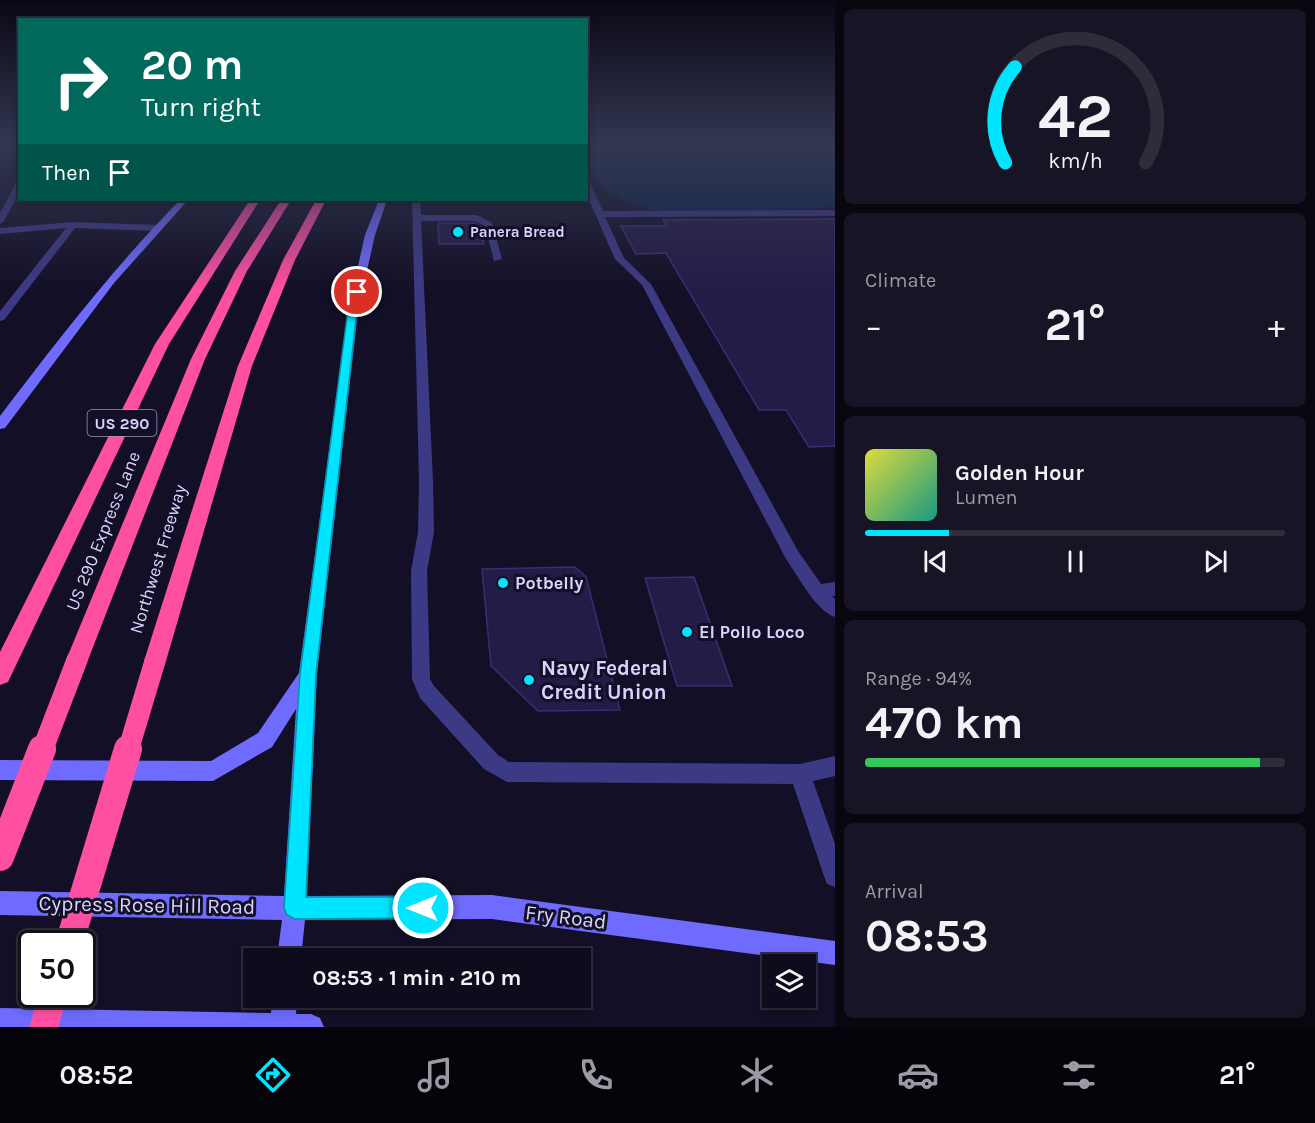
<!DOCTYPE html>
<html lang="en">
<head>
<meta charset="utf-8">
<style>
  :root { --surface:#0e0b1c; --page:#171425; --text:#f1f3f6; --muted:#9b9ba3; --line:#2e2b3b; --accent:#00e5ff }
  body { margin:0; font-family:Karla,sans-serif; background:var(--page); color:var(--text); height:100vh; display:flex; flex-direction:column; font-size:22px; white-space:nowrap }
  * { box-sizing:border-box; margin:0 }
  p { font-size:20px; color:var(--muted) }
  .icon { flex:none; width:33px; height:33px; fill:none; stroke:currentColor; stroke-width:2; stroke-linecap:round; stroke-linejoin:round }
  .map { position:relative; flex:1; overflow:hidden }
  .panel { display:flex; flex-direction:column; gap:9px; padding:9px; background:#08060f; width:480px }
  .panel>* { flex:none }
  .hud { position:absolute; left:18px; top:18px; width:570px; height:183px; border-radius:0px; box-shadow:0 3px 9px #0003,0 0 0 2px var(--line); background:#00695c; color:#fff; overflow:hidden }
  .controls { position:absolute; left:762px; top:954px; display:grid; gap:12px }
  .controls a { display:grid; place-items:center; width:54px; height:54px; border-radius:0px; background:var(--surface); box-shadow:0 3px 9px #0003,0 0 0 2px var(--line); font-size:30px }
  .speed { position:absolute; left:18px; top:930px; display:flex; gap:12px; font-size:30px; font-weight:700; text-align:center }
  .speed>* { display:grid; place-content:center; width:78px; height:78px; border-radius:50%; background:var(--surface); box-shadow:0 3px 9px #0003,0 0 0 2px var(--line); line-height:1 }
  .speed .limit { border:3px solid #111; border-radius:9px; background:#fff; color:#111 }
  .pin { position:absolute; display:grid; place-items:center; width:51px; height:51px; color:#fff; margin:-26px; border:3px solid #fff; border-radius:50%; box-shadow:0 2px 6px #0007 }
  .me { position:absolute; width:66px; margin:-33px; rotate:270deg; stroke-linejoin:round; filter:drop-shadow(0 0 4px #0008) }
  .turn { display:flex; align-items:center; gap:21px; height:126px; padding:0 24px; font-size:27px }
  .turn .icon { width:78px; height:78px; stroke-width:2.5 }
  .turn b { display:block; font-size:42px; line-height:51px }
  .then { display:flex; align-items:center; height:57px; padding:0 24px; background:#0003; gap:12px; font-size:22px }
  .big { font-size:45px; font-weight:700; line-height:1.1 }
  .panel .card { flex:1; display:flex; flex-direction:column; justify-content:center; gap:9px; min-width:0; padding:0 21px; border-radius:9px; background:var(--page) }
  .panel .dial { align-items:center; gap:0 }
  .dial svg { height:156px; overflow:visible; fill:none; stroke:var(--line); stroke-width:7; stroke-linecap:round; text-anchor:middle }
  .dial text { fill:var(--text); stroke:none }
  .song { display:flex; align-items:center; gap:18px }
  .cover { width:72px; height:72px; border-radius:9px; background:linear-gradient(135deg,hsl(60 70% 55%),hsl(170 70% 35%)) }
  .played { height:6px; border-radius:3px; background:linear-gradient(90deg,var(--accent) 20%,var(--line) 20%) }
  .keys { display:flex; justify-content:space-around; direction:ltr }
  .heat { display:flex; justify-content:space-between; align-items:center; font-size:33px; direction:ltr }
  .charge { height:9px; border-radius:4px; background:linear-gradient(90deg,#34c759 94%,var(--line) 0) }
  .trip { position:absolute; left:243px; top:948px; width:348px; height:60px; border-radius:0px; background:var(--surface); box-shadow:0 3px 9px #0003,0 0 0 2px var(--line); font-weight:700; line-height:60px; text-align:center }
  .menu { display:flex; height:96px; justify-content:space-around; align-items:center; background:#06040b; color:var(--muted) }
  .menu .icon { width:42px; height:42px }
  .menu .on { color:var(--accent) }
  .menu b { font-size:27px; color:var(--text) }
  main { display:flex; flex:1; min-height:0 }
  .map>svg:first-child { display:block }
</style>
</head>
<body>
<main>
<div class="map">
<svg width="835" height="1027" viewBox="0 0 835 1027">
  <rect width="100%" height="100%" fill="#130f26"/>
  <!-- water -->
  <path fill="#0c2248" d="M596,156L835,157V207C795,210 755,210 715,211C695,211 674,213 654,210C630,206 590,188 589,160Z"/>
  <!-- building -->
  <g fill="#241b47" stroke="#3b2d73" stroke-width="1.5">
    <path d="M835,219V446L809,447L786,410H759L666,253L636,254L621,226H666L663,220Z"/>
    <path d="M438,223H474L480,226L484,244H439Z"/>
    <path d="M575,567L586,577L620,710L538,711L491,666L482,569Z"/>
    <path d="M694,577L732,686H677L645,578Z"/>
  </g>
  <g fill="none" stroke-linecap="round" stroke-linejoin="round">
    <!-- service -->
    <g fill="#3d3a85" fill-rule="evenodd">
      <path d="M20,180V191L4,221L0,224V213L16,182Z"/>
      <path d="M586,181L590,183L603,211L835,210V216L605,217L624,258L651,284L798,551L821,584L835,582V596H832L835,599V617C816,611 798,576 786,559L642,285L615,259L586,193Z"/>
      <path d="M412,200H420L421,215H477L492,223L502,259L494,261L485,226L475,221H421L433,481L434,532L427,571L430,679L434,686L498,755L509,762L800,764L835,756V776L813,781L835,844V887L827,884L824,876L793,784L507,782L484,769L420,698L412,679L411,571L418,532L419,481Z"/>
      <path d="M73,222L157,225L161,228L157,231L75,228L4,320L0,321V311L66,228L0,234V228Z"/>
    </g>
    <!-- tertiary -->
    <path fill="#3d3a85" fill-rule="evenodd" d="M783,146L835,149V153L787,148Z"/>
    <!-- secondary -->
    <g fill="#6f6bff" fill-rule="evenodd">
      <path d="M180,200H188L114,283L5,428L0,429V416C57,341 114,267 180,200Z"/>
      <path d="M379,200H387L375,235L358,310L317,674L307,896L492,895L835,941V965L492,919L305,920L301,958H277L282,920L0,915V891L284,896L296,709L272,747L213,781L0,780V760L211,761L258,733L299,673L348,310L365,235Z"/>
      <path d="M272,998H297L296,1014H311L320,1018L324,1027H0V1008L271,1013Z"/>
    </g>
    <!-- motorway -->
    <g fill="#ff4fa3" fill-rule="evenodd">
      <path d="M250,200H260L169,344L8,682L0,685V652L155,344Z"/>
      <path d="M281,200H291L247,271L205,359L88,660L85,667L77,670L69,667L66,660L191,359L235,271Z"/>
      <path d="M316,200H326L295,260L252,366L166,661L163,668L155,671L147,668L144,661L238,366L283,260Z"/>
    </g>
    <!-- motorway-bridge-far1 -->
    <g stroke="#ff4fa3" stroke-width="21">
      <path d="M42,751L77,660"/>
      <path d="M128,751L155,661"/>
    </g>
    <!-- motorway-bridge -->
    <g stroke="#ff4fa3" stroke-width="28">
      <path d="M0,857L42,749"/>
      <path d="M69,944L128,749"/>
      <path d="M44,1027L53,994"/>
    </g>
  </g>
  <!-- sky -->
  <linearGradient id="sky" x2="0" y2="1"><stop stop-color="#0a0815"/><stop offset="0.5" stop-color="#333752"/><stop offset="1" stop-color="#333752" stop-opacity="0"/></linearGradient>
  <rect width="835" height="290" fill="url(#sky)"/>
  <!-- route -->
  <path fill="#00e5ff" stroke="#0095a6" stroke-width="1.5" d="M357,289L362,292L357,310L316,674L306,897H423L430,900L433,908L430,915L423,918L295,919L287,915L284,908L300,674L348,310L352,292Z"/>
  <!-- markers -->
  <g fill="#00e5ff" stroke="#130f26" stroke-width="2">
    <circle cx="458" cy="232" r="6"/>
    <circle cx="503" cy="583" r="6"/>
    <circle cx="687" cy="632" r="6"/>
    <circle cx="529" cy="680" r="6"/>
  </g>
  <g text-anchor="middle" stroke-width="6" stroke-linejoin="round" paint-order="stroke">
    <!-- far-poi labels -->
    <g font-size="15" font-weight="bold" fill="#d9d4ff" stroke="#130f26" text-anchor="start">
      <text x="470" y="237">Panera Bread</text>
    </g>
    <!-- shield labels -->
    <rect fill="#130f26" stroke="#9e99be" stroke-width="1.5" x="87.5" y="410" width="69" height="26" rx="4.5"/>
    <g font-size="16" font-weight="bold" fill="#d9d4ff">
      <text x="122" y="429">US 290</text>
    </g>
    <!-- street labels -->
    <g font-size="18" fill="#d9d4ff" stroke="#130f26">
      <text transform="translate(103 531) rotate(-68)" y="6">US 290 Express Lane</text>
      <text transform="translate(158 559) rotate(-73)" y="6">Northwest Freeway</text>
    </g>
    <!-- poi labels -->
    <g font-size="18" font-weight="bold" fill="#d9d4ff" stroke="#130f26" text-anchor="start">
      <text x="515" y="589">Potbelly</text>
      <text x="699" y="638">El Pollo Loco</text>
    </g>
    <!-- near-poi labels -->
    <g font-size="21" font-weight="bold" fill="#d9d4ff" stroke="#130f26" text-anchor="start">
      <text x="541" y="675">Navy Federal<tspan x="541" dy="24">Credit Union</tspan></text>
    </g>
    <!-- near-street labels -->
    <g font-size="21" fill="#d9d4ff" stroke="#130f26">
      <text transform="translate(147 905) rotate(1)" y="7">Cypress Rose Hill Road</text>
      <text transform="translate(566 917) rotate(7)" y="7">Fry Road</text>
    </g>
  </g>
</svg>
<div class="controls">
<a><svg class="icon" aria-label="layers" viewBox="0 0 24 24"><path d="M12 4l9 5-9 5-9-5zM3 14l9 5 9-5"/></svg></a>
</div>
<div class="speed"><div class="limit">50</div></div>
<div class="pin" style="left:357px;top:292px;background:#d93025"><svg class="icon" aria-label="arrive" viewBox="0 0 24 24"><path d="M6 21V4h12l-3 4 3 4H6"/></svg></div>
<svg class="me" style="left:423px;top:908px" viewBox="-20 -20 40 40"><circle r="17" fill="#00e5ff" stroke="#fff" stroke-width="3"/><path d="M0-11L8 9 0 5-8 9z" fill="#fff"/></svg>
<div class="trip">08:53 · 1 min · 210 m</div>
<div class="hud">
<div class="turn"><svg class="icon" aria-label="right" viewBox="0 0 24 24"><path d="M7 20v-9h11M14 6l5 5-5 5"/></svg><div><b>20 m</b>Turn right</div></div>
<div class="then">Then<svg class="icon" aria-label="arrive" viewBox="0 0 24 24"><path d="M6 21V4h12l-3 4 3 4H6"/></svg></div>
</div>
</div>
<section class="panel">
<div class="card dial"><svg viewBox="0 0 100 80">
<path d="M14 69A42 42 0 1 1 86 69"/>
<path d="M14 69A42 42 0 0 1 19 20" stroke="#00e5ff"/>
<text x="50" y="56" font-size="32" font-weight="700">42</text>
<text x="50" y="72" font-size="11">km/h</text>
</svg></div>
<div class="card"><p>Climate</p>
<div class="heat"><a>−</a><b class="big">21°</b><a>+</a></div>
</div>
<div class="card">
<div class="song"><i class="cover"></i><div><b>Golden Hour</b><p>Lumen</p></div></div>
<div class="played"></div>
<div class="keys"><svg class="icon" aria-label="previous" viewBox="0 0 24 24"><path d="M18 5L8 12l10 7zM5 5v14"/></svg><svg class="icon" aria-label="pause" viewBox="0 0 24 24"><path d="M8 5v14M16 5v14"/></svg><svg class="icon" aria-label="next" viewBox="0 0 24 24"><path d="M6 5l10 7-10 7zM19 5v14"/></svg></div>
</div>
<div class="card"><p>Range · 94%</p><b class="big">470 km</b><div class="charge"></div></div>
<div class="card"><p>Arrival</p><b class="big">08:53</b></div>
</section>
</main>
<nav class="menu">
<b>08:52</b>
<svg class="icon on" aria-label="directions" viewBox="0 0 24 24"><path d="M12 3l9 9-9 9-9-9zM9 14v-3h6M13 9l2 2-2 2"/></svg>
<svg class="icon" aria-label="music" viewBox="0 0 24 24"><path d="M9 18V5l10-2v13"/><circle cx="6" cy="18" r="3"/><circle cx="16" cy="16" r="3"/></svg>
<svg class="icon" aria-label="phone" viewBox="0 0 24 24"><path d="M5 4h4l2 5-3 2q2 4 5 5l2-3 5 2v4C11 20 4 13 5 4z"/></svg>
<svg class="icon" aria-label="climate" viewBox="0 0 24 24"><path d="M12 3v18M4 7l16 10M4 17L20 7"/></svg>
<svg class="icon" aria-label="car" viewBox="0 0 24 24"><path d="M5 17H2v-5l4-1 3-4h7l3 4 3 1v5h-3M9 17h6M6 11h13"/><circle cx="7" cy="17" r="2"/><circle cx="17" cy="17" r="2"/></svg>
<svg class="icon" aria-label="filters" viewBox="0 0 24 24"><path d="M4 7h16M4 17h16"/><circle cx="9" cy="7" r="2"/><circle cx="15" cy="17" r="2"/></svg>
<b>21°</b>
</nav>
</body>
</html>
